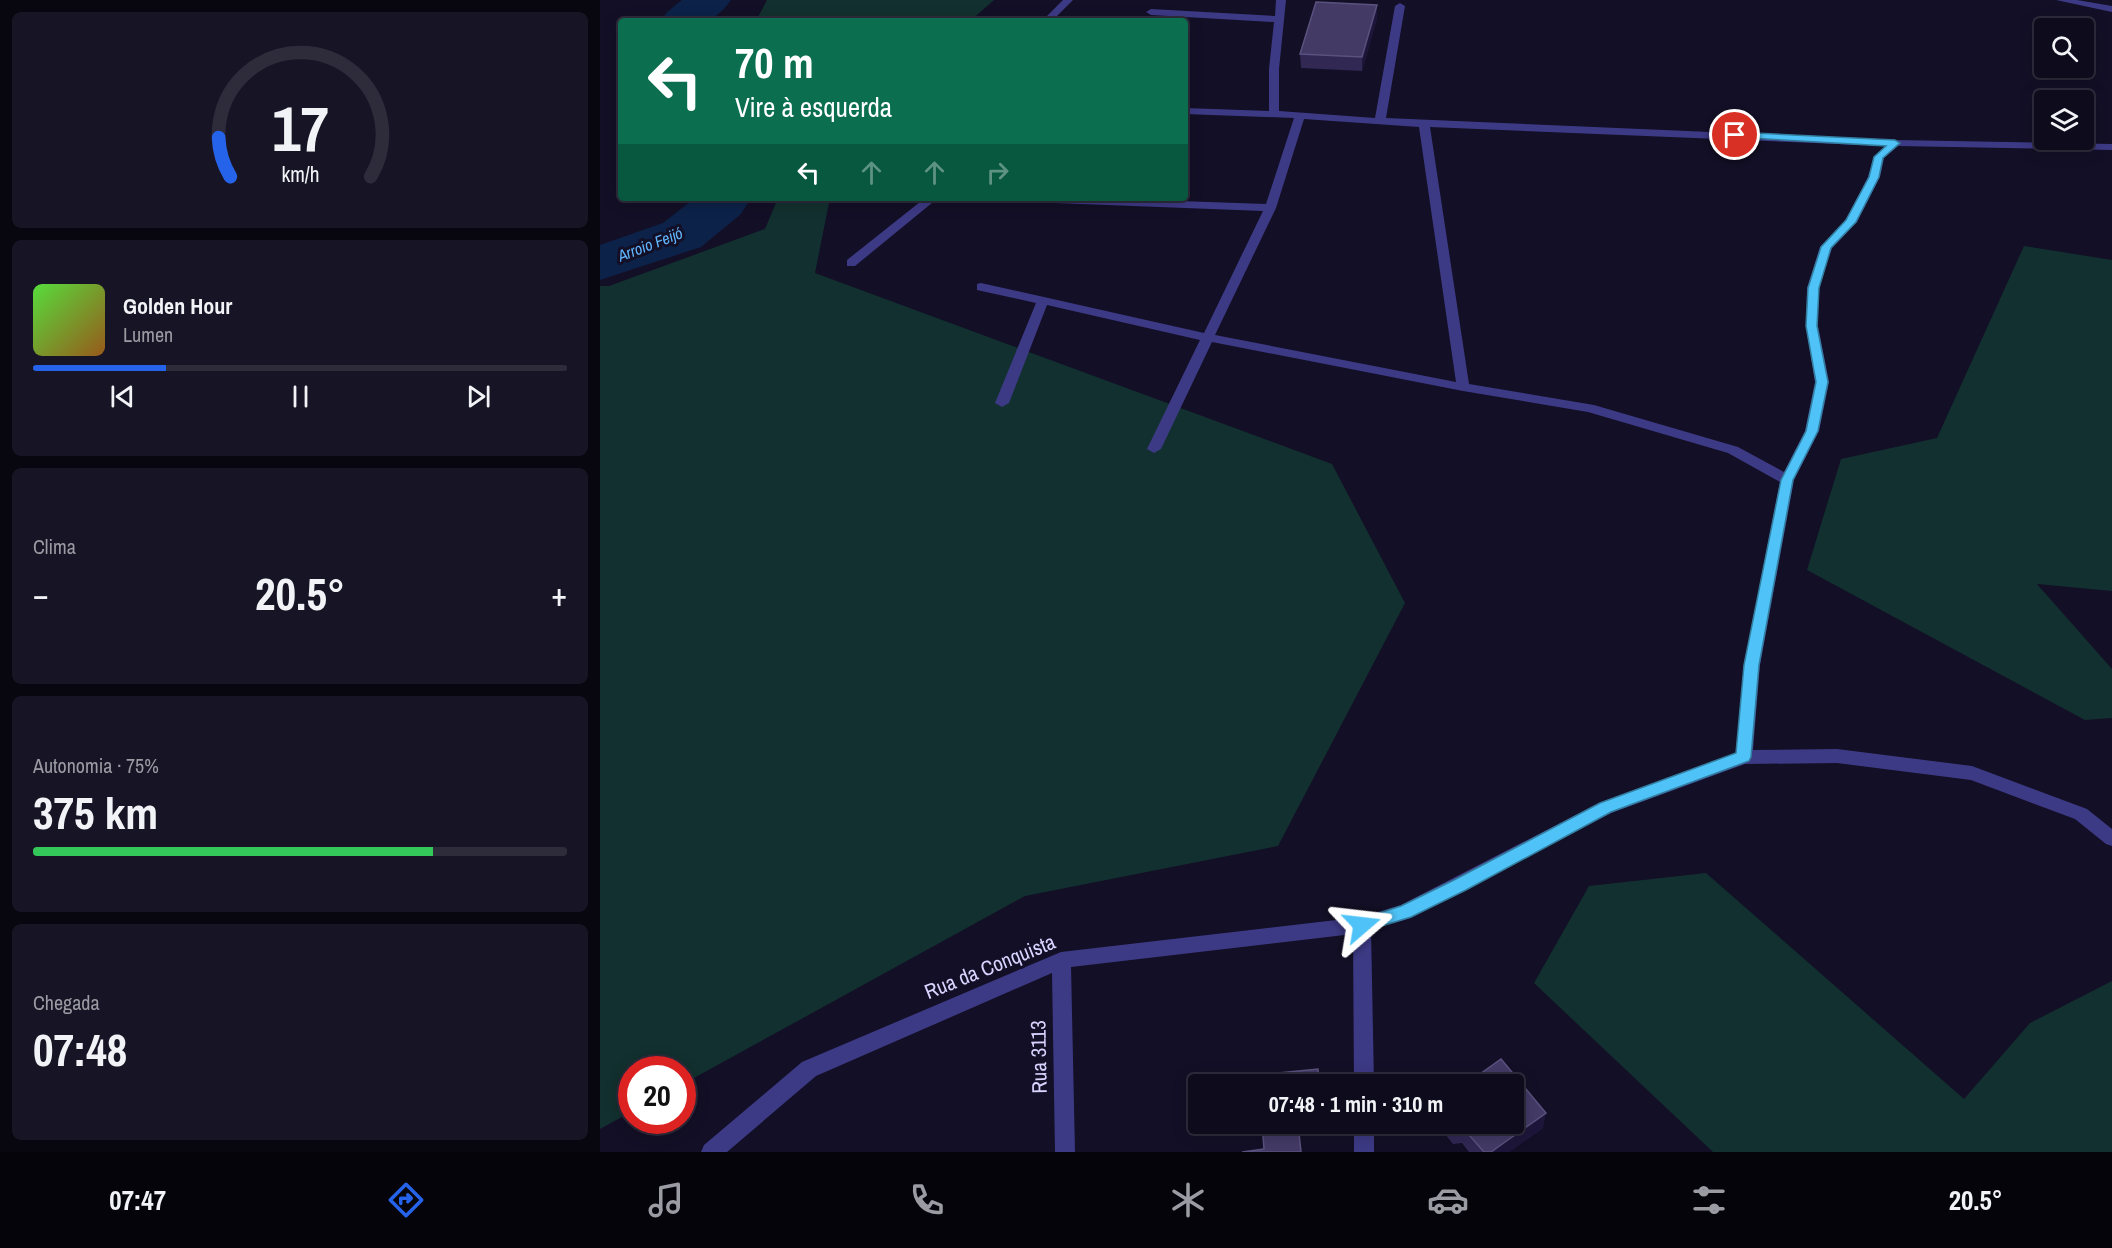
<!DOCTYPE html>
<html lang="pt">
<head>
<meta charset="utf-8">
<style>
  :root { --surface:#0e0b1c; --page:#171425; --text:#f1f3f6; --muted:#9b9ba3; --line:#2e2b3b; --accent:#2563eb }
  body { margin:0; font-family:"Archivo Narrow",sans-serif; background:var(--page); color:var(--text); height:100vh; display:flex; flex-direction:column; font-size:22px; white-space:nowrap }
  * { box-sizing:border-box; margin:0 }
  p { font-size:20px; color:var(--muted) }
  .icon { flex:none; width:33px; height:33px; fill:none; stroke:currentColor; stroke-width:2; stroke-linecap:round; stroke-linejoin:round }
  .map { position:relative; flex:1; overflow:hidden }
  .panel { display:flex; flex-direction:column; gap:12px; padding:12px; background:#08060f; width:600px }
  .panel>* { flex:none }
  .top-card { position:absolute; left:18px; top:18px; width:570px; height:183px; border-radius:6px; box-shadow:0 3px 15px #0003,0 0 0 2px var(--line); background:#0b6e4f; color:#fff; overflow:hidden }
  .controls { position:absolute; left:1434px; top:18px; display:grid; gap:12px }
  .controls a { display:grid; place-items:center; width:60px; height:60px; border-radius:6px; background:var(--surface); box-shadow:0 3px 15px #0003,0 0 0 2px var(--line); font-size:30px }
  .speed { position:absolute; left:18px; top:1056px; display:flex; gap:12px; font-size:30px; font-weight:700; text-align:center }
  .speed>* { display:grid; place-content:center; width:78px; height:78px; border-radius:50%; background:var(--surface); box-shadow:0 3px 15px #0003,0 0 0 2px var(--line); line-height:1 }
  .speed .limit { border:9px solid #d22; background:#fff; color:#111 }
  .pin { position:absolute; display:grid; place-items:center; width:51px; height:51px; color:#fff; margin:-26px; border:3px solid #fff; border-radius:50%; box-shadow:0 2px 6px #0007 }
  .me { position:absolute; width:66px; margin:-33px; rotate:73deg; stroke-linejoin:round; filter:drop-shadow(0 0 4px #0008) }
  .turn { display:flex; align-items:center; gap:21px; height:126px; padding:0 18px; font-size:27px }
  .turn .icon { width:78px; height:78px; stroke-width:2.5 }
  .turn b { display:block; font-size:42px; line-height:51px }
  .lanes { display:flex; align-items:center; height:57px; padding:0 18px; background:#0003; justify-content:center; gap:30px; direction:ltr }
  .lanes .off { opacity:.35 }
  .big { font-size:45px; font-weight:700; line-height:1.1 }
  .panel .widget { flex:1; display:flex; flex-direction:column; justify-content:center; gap:9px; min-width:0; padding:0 21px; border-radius:9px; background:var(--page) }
  .panel .dial { align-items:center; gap:0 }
  .dial svg { height:156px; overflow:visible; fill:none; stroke:var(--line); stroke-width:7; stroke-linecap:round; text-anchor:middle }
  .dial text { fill:var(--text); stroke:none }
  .song { display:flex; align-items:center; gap:18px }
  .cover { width:72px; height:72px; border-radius:9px; background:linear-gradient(135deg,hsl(110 70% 55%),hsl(30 70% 35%)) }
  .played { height:6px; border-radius:3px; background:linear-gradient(90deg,var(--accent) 25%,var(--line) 25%) }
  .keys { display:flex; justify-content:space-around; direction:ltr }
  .heat { display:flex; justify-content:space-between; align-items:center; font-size:33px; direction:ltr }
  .charge { height:9px; border-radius:4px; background:linear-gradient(90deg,#34c759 75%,var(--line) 0) }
  .trip { position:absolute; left:588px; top:1074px; width:336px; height:60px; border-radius:6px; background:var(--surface); box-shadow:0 3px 15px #0003,0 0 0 2px var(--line); font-weight:700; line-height:60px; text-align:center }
  .menu { display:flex; height:96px; justify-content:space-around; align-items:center; background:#06040b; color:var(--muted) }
  .menu .icon { width:42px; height:42px }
  .menu .selected { color:var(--accent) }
  .menu b { font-size:27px; color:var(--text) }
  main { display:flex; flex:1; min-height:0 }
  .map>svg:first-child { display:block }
</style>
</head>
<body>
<main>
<section class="panel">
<div class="widget dial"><svg viewBox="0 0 100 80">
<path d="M14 69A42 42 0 1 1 86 69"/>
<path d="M14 69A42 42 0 0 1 8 49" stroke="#2563eb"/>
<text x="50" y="56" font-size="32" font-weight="700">17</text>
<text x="50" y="72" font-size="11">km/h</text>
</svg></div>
<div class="widget">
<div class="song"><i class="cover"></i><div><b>Golden Hour</b><p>Lumen</p></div></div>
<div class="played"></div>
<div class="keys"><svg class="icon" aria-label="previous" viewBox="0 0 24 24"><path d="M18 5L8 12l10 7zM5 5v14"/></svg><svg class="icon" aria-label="pause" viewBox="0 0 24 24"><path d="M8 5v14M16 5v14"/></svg><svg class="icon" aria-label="next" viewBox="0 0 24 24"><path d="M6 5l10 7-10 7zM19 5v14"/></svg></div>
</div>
<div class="widget"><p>Clima</p>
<div class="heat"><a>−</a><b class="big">20.5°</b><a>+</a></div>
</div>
<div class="widget"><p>Autonomia · 75%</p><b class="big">375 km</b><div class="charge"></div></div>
<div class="widget"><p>Chegada</p><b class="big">07:48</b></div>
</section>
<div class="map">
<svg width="1512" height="1152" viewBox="0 0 1512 1152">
  <rect width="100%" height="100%" fill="#130f26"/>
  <!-- green -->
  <g fill="#12302f">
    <path d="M167,0H394L370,21H156Z"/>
    <path d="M178,198H230L215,273L732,464L805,603L678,846L425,896L83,1084L82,1070H32L31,1112L0,1129V286H9L165,229Z"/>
    <path d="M1424,246L1512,260V591L1437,584L1512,669V718L1485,720L1207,570L1241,459L1337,438Z"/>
    <path d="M1106,873L1364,1099L1430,1023L1512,981V1152H1113L934,983L989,886Z"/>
  </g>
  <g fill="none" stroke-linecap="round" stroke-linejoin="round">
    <!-- river -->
    <g fill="#0c2248" fill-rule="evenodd">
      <path d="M82,0H131L124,9L110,21H61L67,12Z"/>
      <path d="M95,198H151L141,214L101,247L0,280V245L63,223Z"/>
    </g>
    <!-- minor -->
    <g fill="#3d3a85" fill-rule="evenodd">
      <path d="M463,0H473L452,21H442Z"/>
      <path d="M676,0H686L679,69V111L775,118L795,6L800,3L805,6L786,118L1295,140L1512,144V150L1298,146L1284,158L1280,177L1257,222L1232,248L1219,288L1218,326L1229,382L1219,431L1194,480L1160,665L1153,750L1237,749L1372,766L1487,809L1512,829V846L1506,844L1475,819L1371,780L1237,763L1145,764L1011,813L811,918L771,930L774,1084H754L753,934L471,967L475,1152H455L452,973L216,1076L127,1152H101L104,1145L202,1062L461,952L762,917L801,905L999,803L1136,753L1144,665L1180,482L1128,453L988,412L863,391L612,342L561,449L554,453L547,449L600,340L447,305L409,403L402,407L395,403L436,303L377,290V284L381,283L604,333L663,211L400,201L394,198H491L666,204L694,118L585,114V108L669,111V69L674,22L551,15L546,12L551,9L675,16ZM704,119L819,127L856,382L615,335L676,208ZM830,127L1285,146L1274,157L1268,177L1246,220L1220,247L1207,288L1206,326L1215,382L1205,431L1184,472L1138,447L994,405L869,384Z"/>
      <path d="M1456,0H1477L1512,6V12Z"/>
      <path d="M325,198H338L255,266H247V260Z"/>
      <rect x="754" y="1124" width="20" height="28"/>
    </g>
  </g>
  <!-- wall -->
  <g fill="#312854">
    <path d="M777,5V18L762,71L701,68L700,54Z"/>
    <path d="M662,1124H723V1128L699,1130Z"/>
    <path d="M837,1124H914L943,1128L909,1152H869L862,1143L853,1144Z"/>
  </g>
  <!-- shaded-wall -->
  <g fill="#1d163a">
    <path d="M777,5V18L762,71V57Z"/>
    <path d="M946,1113L943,1128L909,1152H891Z"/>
  </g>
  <!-- building -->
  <g fill="#433a66" stroke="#5a527e" stroke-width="1.5">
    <path d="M716,2L777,5L762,57L700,54Z"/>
    <path d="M901,1059L946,1113L891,1152H884L863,1128L854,1129L850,1124H914V1084H866Z"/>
    <path d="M718,1069L719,1084H659L658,1075Z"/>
    <path d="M662,1124H698L701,1152H642L664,1149Z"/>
  </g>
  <!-- route -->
  <path fill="#4fc3f7" stroke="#337fa1" stroke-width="1.5" d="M1135,132L1295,140L1300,143L1283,158L1279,177L1256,222L1231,248L1219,288L1217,326L1228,382L1218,431L1193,480L1159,665L1151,757L1149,761L1011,812L866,890L811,917L762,932L757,930L754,925L757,920L801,906L854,880L1000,803L1136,753L1144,665L1181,480L1206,431L1216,382L1206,326L1208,288L1221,247L1246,220L1269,177L1274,157L1286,146L1132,137V133Z"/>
  <g text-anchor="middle" stroke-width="6" stroke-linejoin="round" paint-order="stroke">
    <!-- far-water labels -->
    <g font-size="16" font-style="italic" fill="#62b6ff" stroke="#130f26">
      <text transform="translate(50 244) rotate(-21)" y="6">Arroio Feijó</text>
    </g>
    <!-- near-street labels -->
    <g font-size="21" fill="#d9d4ff" stroke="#130f26">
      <text transform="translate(390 967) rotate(-22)" y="7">Rua da Conquista</text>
      <text transform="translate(439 1057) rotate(-91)" y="7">Rua 3113</text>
    </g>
  </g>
</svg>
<div class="controls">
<a><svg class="icon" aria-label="search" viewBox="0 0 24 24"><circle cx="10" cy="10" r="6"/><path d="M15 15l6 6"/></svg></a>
<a><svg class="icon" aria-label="layers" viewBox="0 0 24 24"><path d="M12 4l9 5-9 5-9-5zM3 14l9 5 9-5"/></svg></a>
</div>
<div class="speed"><div class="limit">20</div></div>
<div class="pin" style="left:1135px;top:135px;background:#d93025"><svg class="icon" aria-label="arrive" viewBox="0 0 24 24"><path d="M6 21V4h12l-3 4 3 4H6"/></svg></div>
<svg class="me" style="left:762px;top:925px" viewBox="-20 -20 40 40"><path d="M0-17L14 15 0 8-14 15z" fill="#4fc3f7" stroke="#fff" stroke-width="4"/></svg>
<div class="trip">07:48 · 1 min · 310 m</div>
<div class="top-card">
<div class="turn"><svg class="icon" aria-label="left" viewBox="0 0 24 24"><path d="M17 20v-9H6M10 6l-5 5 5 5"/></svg><div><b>70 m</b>Vire à esquerda</div></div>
<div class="lanes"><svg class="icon" aria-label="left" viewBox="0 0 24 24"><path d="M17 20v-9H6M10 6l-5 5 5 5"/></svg><svg class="icon off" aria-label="ahead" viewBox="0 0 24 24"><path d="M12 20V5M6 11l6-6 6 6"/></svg><svg class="icon off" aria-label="ahead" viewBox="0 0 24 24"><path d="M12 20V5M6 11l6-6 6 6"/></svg><svg class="icon off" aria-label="right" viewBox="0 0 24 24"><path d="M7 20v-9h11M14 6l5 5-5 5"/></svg></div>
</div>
</div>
</main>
<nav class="menu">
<b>07:47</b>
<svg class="icon selected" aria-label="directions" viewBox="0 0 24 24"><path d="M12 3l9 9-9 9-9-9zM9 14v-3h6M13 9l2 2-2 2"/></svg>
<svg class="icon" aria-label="music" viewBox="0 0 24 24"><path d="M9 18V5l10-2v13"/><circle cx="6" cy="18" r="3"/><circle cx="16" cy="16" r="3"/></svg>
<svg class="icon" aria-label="phone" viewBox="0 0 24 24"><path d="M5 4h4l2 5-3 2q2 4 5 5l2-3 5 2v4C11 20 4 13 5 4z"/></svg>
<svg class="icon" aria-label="climate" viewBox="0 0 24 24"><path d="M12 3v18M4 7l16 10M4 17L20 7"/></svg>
<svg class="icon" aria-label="car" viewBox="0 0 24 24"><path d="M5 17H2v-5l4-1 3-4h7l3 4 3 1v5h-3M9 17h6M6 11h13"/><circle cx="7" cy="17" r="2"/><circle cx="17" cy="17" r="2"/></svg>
<svg class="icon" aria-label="filters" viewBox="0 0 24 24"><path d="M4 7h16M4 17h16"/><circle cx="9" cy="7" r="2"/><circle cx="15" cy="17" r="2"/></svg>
<b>20.5°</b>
</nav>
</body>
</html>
